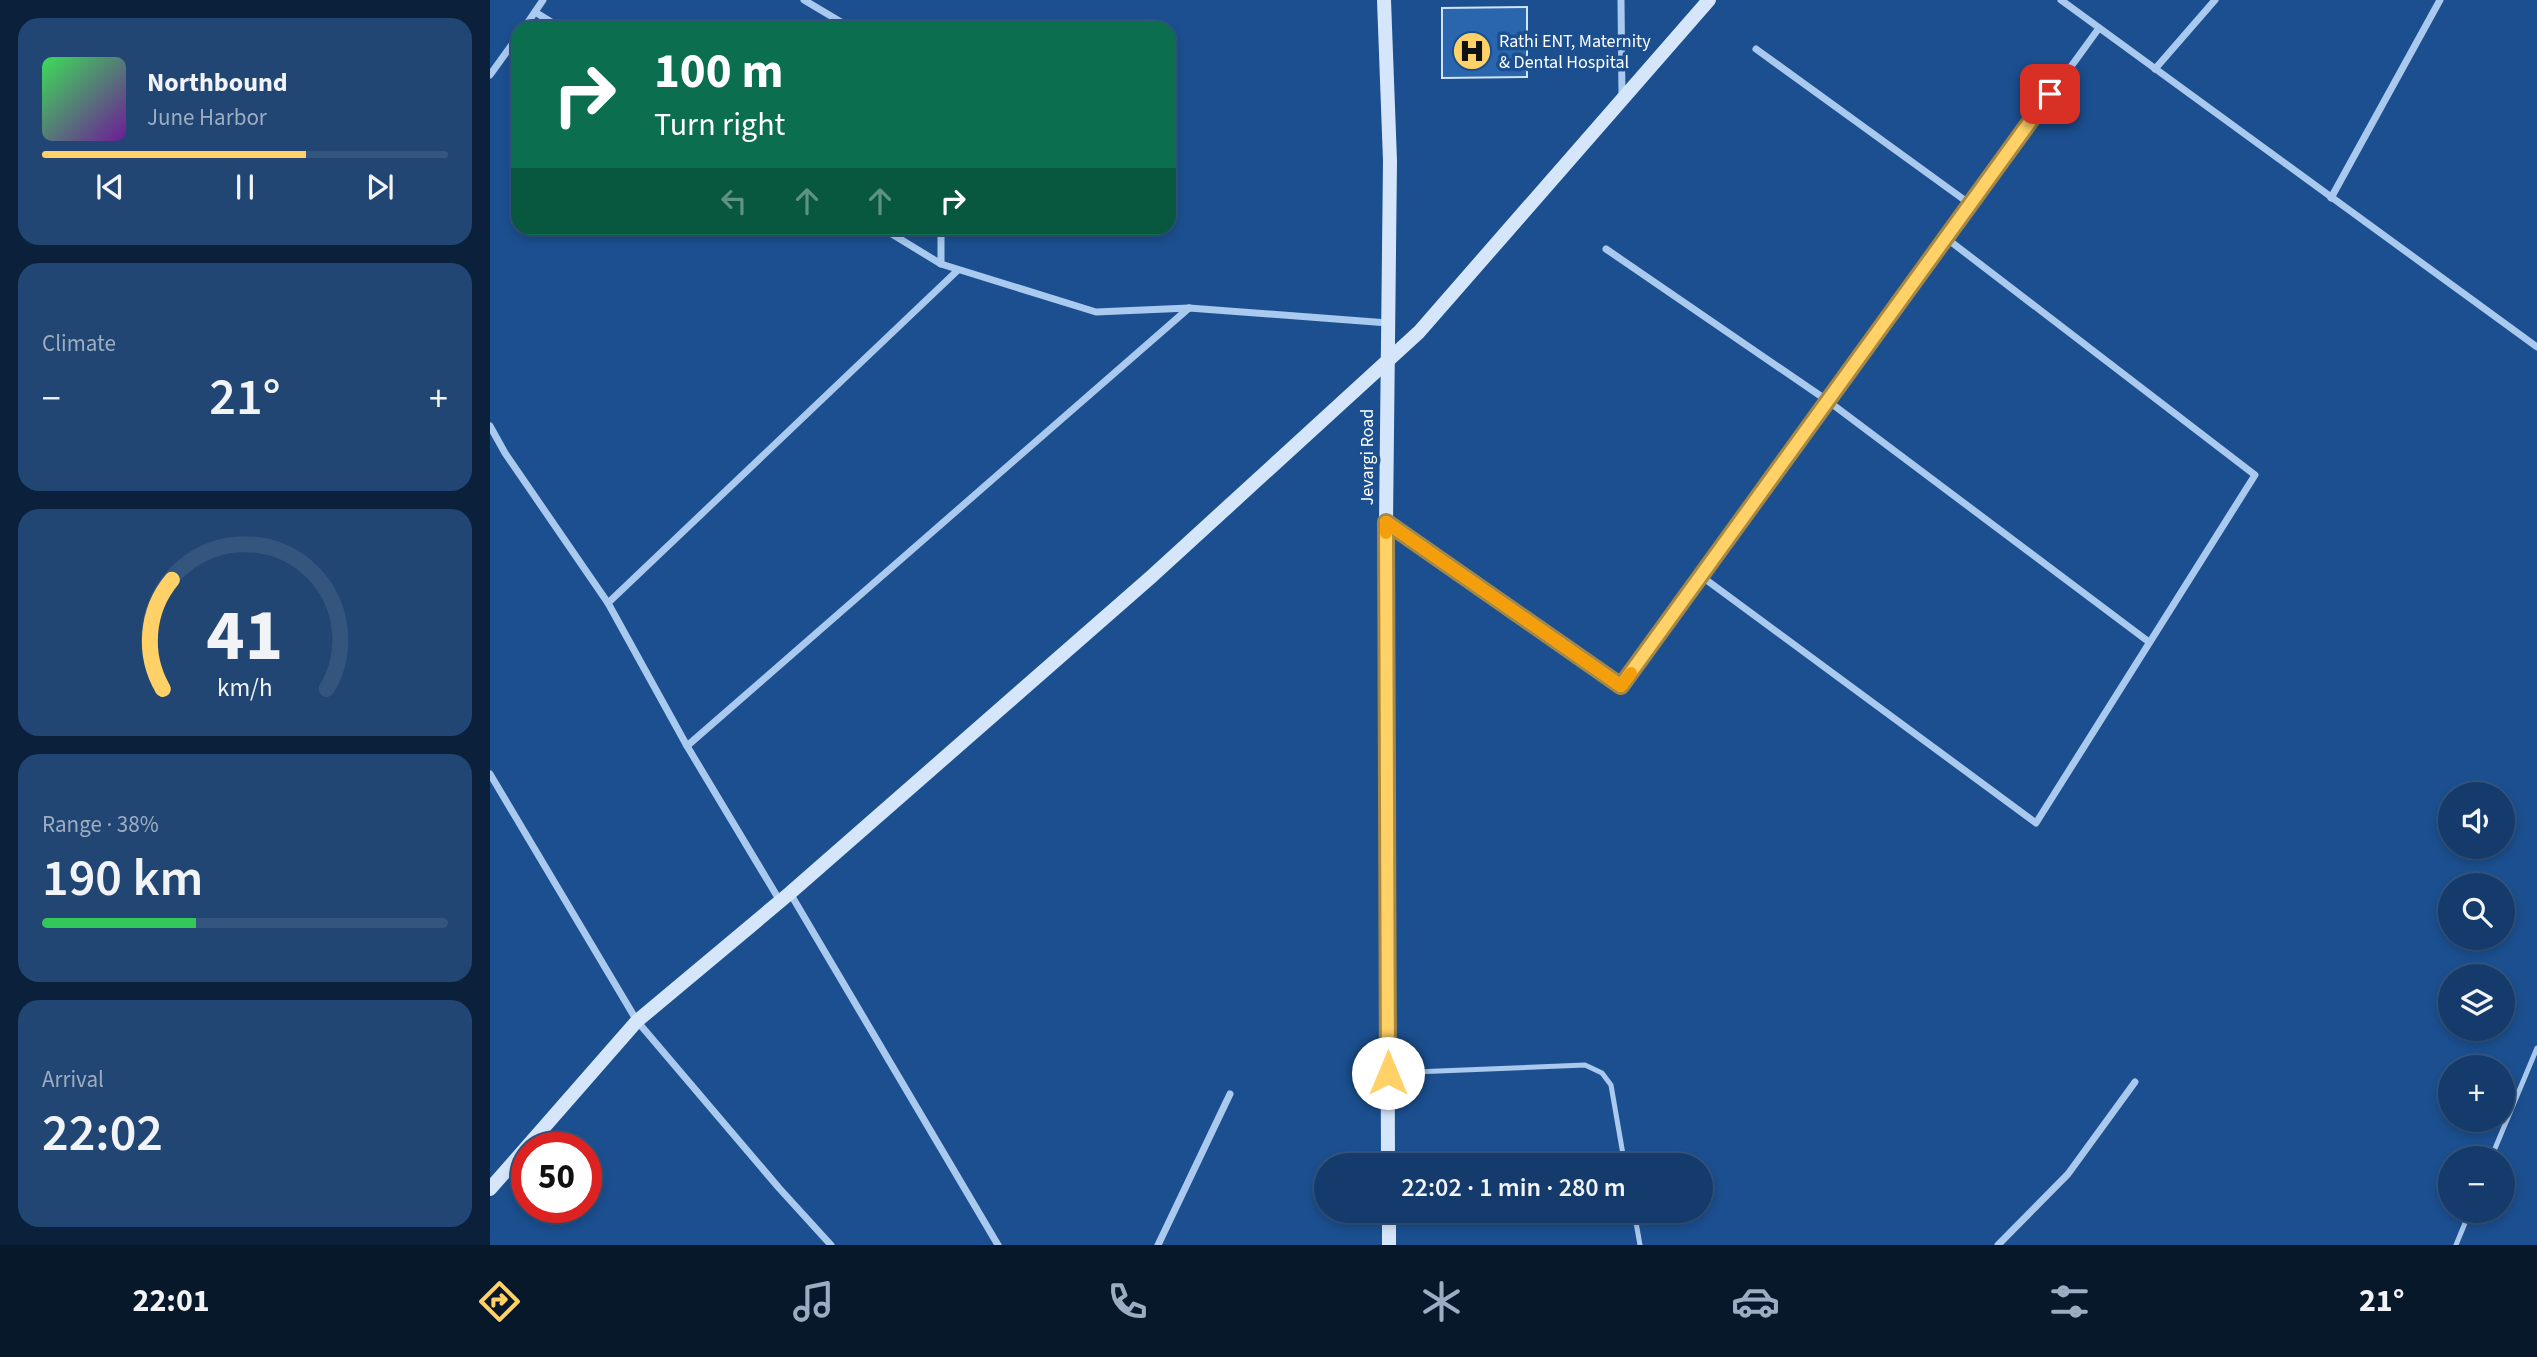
<!DOCTYPE html>
<html lang="en">
<head>
<meta charset="utf-8">
<style>
  :root { --surface:#143b6b; --page:#214673; --text:#f1f3f6; --muted:#9dadc1; --line:#33557e; --accent:#ffd166 }
  body { margin:0; font-family:"Source Sans 3",sans-serif; background:var(--page); color:var(--text); height:100vh; display:flex; flex-direction:column; font-size:26px; white-space:nowrap }
  * { box-sizing:border-box; margin:0 }
  p { font-size:23px; color:var(--muted) }
  .icon { flex:none; width:38px; height:38px; fill:none; stroke:currentColor; stroke-width:2; stroke-linecap:round; stroke-linejoin:round }
  .map { position:relative; flex:1; overflow:hidden }
  .drawer { display:flex; flex-direction:column; gap:18px; padding:18px; background:#0b203b; width:490px }
  .drawer>* { flex:none }
  .banner { position:absolute; left:21px; top:21px; width:665px; height:214px; border-radius:21px; box-shadow:0 4px 10px #0003,0 0 0 2px var(--line); background:#0b6e4f; color:#fff; overflow:hidden }
  .controls { position:absolute; left:1948px; top:782px; display:grid; gap:14px }
  .controls a { display:grid; place-items:center; width:77px; height:77px; border-radius:50%; background:var(--surface); box-shadow:0 4px 10px #0003,0 0 0 2px var(--line); font-size:35px }
  .speed { position:absolute; left:21px; top:1132px; display:flex; gap:14px; font-size:35px; font-weight:700; text-align:center }
  .speed>* { display:grid; place-content:center; width:91px; height:91px; border-radius:50%; background:var(--surface); box-shadow:0 4px 10px #0003,0 0 0 2px var(--line); line-height:1 }
  .speed .limit { border:10px solid #d22; background:#fff; color:#111 }
  .pin { position:absolute; display:grid; place-items:center; width:60px; height:60px; color:#fff; margin:-30px; border-radius:14px; box-shadow:0 4px 10px #0006 }
  .me { position:absolute; width:77px; margin:-38px; rotate:0deg; stroke-linejoin:round; filter:drop-shadow(0 0 5px #0008) }
  .turn { display:flex; align-items:center; gap:24px; height:147px; padding:0 28px; font-size:32px }
  .turn .icon { width:91px; height:91px; stroke-width:2.5 }
  .turn b { display:block; font-size:49px; line-height:60px }
  .lanes { display:flex; align-items:center; height:66px; padding:0 28px; background:#0003; justify-content:center; gap:35px; direction:ltr }
  .lanes .off { opacity:.35 }
  .big { font-size:52px; font-weight:600; line-height:1.1 }
  .drawer .widget { flex:1; display:flex; flex-direction:column; justify-content:center; gap:10px; min-width:0; padding:0 24px; border-radius:21px; background:var(--page) }
  .drawer .dial { align-items:center; gap:0 }
  .dial svg { height:182px; overflow:visible; fill:none; stroke:var(--line); stroke-width:7; stroke-linecap:round; text-anchor:middle }
  .dial text { fill:var(--text); stroke:none }
  .song { display:flex; align-items:center; gap:21px }
  .cover { width:84px; height:84px; border-radius:10px; background:linear-gradient(135deg,hsl(130 70% 55%),hsl(280 70% 35%)) }
  .played { height:7px; border-radius:4px; background:linear-gradient(90deg,var(--accent) 65%,var(--line) 65%) }
  .keys { display:flex; justify-content:space-around; direction:ltr }
  .heat { display:flex; justify-content:space-between; align-items:center; font-size:38px; direction:ltr }
  .charge { height:10px; border-radius:5px; background:linear-gradient(90deg,#34c759 38%,var(--line) 0) }
  .trip { position:absolute; left:824px; top:1153px; width:399px; height:70px; border-radius:35px; background:var(--surface); box-shadow:0 4px 10px #0003,0 0 0 2px var(--line); font-weight:600; line-height:70px; text-align:center }
  .dock { display:flex; height:112px; justify-content:space-around; align-items:center; background:#08182b; color:var(--muted) }
  .dock .icon { width:49px; height:49px }
  .dock .selected { color:var(--accent) }
  .dock b { font-size:32px; color:var(--text) }
  main { display:flex; flex:1; min-height:0 }
  .map>svg:first-child { display:block }
</style>
</head>
<body>
<main>
<section class="drawer">
<div class="widget">
<div class="song"><i class="cover"></i><div><b>Northbound</b><p>June Harbor</p></div></div>
<div class="played"></div>
<div class="keys"><svg class="icon" aria-label="previous" viewBox="0 0 24 24"><path d="M18 5L8 12l10 7zM5 5v14"/></svg><svg class="icon" aria-label="pause" viewBox="0 0 24 24"><path d="M8 5v14M16 5v14"/></svg><svg class="icon" aria-label="next" viewBox="0 0 24 24"><path d="M6 5l10 7-10 7zM19 5v14"/></svg></div>
</div>
<div class="widget"><p>Climate</p>
<div class="heat"><a>−</a><b class="big">21°</b><a>+</a></div>
</div>
<div class="widget dial"><svg viewBox="0 0 100 80">
<path d="M14 69A42 42 0 1 1 86 69"/>
<path d="M14 69A42 42 0 0 1 18 21" stroke="#ffd166"/>
<text x="50" y="56" font-size="32" font-weight="700">41</text>
<text x="50" y="72" font-size="11">km/h</text>
</svg></div>
<div class="widget"><p>Range · 38%</p><b class="big">190 km</b><div class="charge"></div></div>
<div class="widget"><p>Arrival</p><b class="big">22:02</b></div>
</section>
<div class="map">
<svg width="2047" height="1245" viewBox="0 0 2047 1245">
  <rect width="100%" height="100%" fill="#1b4f8f"/>
  <!-- building -->
  <path fill="#2a66ad" stroke="#cfe3fa" stroke-width="2" d="M1037,7V77L952,78V8Z"/>
  <g fill="none" stroke-linecap="round" stroke-linejoin="round">
    <!-- lane -->
    <g stroke="#a9c9ee" stroke-width="5">
      <path d="M899,1073L1095,1065L1112,1073L1121,1085L1135,1166"/>
      <path d="M2001,1158L2047,1048"/>
      <path d="M1144,1211L1150,1245"/>
      <path d="M1966,1245L1980,1211"/>
    </g>
    <!-- street -->
    <g stroke="#a9c9ee" stroke-width="7">
      <path d="M314,0L361,28"/>
      <path d="M1131,0L1132,97"/>
      <path d="M1571,0L2047,347"/>
      <path d="M45,12L71,28"/>
      <path d="M34,28L53,0"/>
      <path d="M1266,49L1480,204"/>
      <path d="M1665,69L1725,0"/>
      <path d="M0,75L28,36"/>
      <path d="M1841,198L1950,0"/>
      <path d="M392,228L451,264L606,312L699,308L898,323"/>
      <path d="M1116,249L1338,401L1659,642"/>
      <path d="M451,264V228"/>
      <path d="M0,426L15,453L118,603L197,746L290,901"/>
      <path d="M897,523L1131,686L1609,28"/>
      <path d="M1211,576L1546,823L1765,475L1456,238"/>
      <path d="M118,603L468,270"/>
      <path d="M197,746L699,308"/>
      <path d="M0,774L147,1021L289,1188L341,1245"/>
      <path d="M300,893L508,1245"/>
      <path d="M668,1245L740,1094"/>
      <path d="M1508,1245L1578,1174L1645,1082"/>
    </g>
    <!-- secondary -->
    <g stroke="#d6e6fa" stroke-width="14">
      <path d="M894,0L900,161L896,522L898,1166"/>
      <path d="M0,1189L147,1021L300,893L661,577L929,332L1219,0"/>
      <path d="M899,1211V1245"/>
    </g>
  </g>
  <g fill="none" stroke-linecap="round" stroke-linejoin="round">
    <!-- route casing -->
    <g stroke="#a68842" stroke-width="18">
      <path id="route" d="M898,1073L896,522L1131,686L1560,94"/>
    </g>
    <!-- route -->
    <use href="#route" stroke="#ffd166" stroke-width="12"/>
    <!-- slow -->
    <path stroke="#f59e0b" stroke-width="12" d="M896,533V522L1131,686L1141,673"/>
  </g>
  <!-- icons -->
  <defs>
    <g id="hospital-disc" transform="scale(2.0125)"><circle r="9.5" fill="#ffd166" stroke="#1b4f8f"/><path d="M-5-5h3v3.5h4V-5h3V5h-3V1.5h-4V5h-3Z" fill="#111"/></g>
  </defs>
  <g fill-rule="evenodd">
    <use href="#hospital-disc" x="982" y="51"/>
  </g>
  <g text-anchor="middle" stroke-width="7" stroke-linejoin="round" paint-order="stroke">
    <!-- poi labels -->
    <g font-size="18" fill="#fff" stroke="#1b4f8f" text-anchor="start">
      <text x="1009" y="47">Rathi ENT, Maternity<tspan x="1009" dy="21">&amp; Dental Hospital</tspan></text>
    </g>
    <!-- street labels -->
    <g font-size="18" fill="#fff" stroke="#1b4f8f">
      <text transform="translate(877 457) rotate(-90)" y="6">Jevargi Road</text>
    </g>
  </g>
</svg>
<div class="controls">
<a><svg class="icon" aria-label="sound" viewBox="0 0 24 24"><path d="M4 9h4l5-4v14l-5-4H4zM17 9q2 3 0 6"/></svg></a>
<a><svg class="icon" aria-label="search" viewBox="0 0 24 24"><circle cx="10" cy="10" r="6"/><path d="M15 15l6 6"/></svg></a>
<a><svg class="icon" aria-label="layers" viewBox="0 0 24 24"><path d="M12 4l9 5-9 5-9-5zM3 14l9 5 9-5"/></svg></a>
<a>+</a>
<a>−</a>
</div>
<div class="speed"><div class="limit">50</div></div>
<div class="pin" style="left:1560px;top:94px;background:#d93025"><svg class="icon" aria-label="arrive" viewBox="0 0 24 24"><path d="M6 21V4h12l-3 4 3 4H6"/></svg></div>
<svg class="me" style="left:898px;top:1073px" viewBox="-20 -20 40 40"><circle r="19" fill="#fff"/><path d="M0-13L10 11 0 6-10 11z" fill="#ffd166"/></svg>
<div class="trip">22:02 · 1 min · 280 m</div>
<div class="banner">
<div class="turn"><svg class="icon" aria-label="right" viewBox="0 0 24 24"><path d="M7 20v-9h11M14 6l5 5-5 5"/></svg><div><b>100 m</b>Turn right</div></div>
<div class="lanes"><svg class="icon off" aria-label="left" viewBox="0 0 24 24"><path d="M17 20v-9H6M10 6l-5 5 5 5"/></svg><svg class="icon off" aria-label="ahead" viewBox="0 0 24 24"><path d="M12 20V5M6 11l6-6 6 6"/></svg><svg class="icon off" aria-label="ahead" viewBox="0 0 24 24"><path d="M12 20V5M6 11l6-6 6 6"/></svg><svg class="icon" aria-label="right" viewBox="0 0 24 24"><path d="M7 20v-9h11M14 6l5 5-5 5"/></svg></div>
</div>
</div>
</main>
<nav class="dock">
<b>22:01</b>
<svg class="icon selected" aria-label="directions" viewBox="0 0 24 24"><path d="M12 3l9 9-9 9-9-9zM9 14v-3h6M13 9l2 2-2 2"/></svg>
<svg class="icon" aria-label="music" viewBox="0 0 24 24"><path d="M9 18V5l10-2v13"/><circle cx="6" cy="18" r="3"/><circle cx="16" cy="16" r="3"/></svg>
<svg class="icon" aria-label="phone" viewBox="0 0 24 24"><path d="M5 4h4l2 5-3 2q2 4 5 5l2-3 5 2v4C11 20 4 13 5 4z"/></svg>
<svg class="icon" aria-label="climate" viewBox="0 0 24 24"><path d="M12 3v18M4 7l16 10M4 17L20 7"/></svg>
<svg class="icon" aria-label="car" viewBox="0 0 24 24"><path d="M5 17H2v-5l4-1 3-4h7l3 4 3 1v5h-3M9 17h6M6 11h13"/><circle cx="7" cy="17" r="2"/><circle cx="17" cy="17" r="2"/></svg>
<svg class="icon" aria-label="filters" viewBox="0 0 24 24"><path d="M4 7h16M4 17h16"/><circle cx="9" cy="7" r="2"/><circle cx="15" cy="17" r="2"/></svg>
<b>21°</b>
</nav>
</body>
</html>
